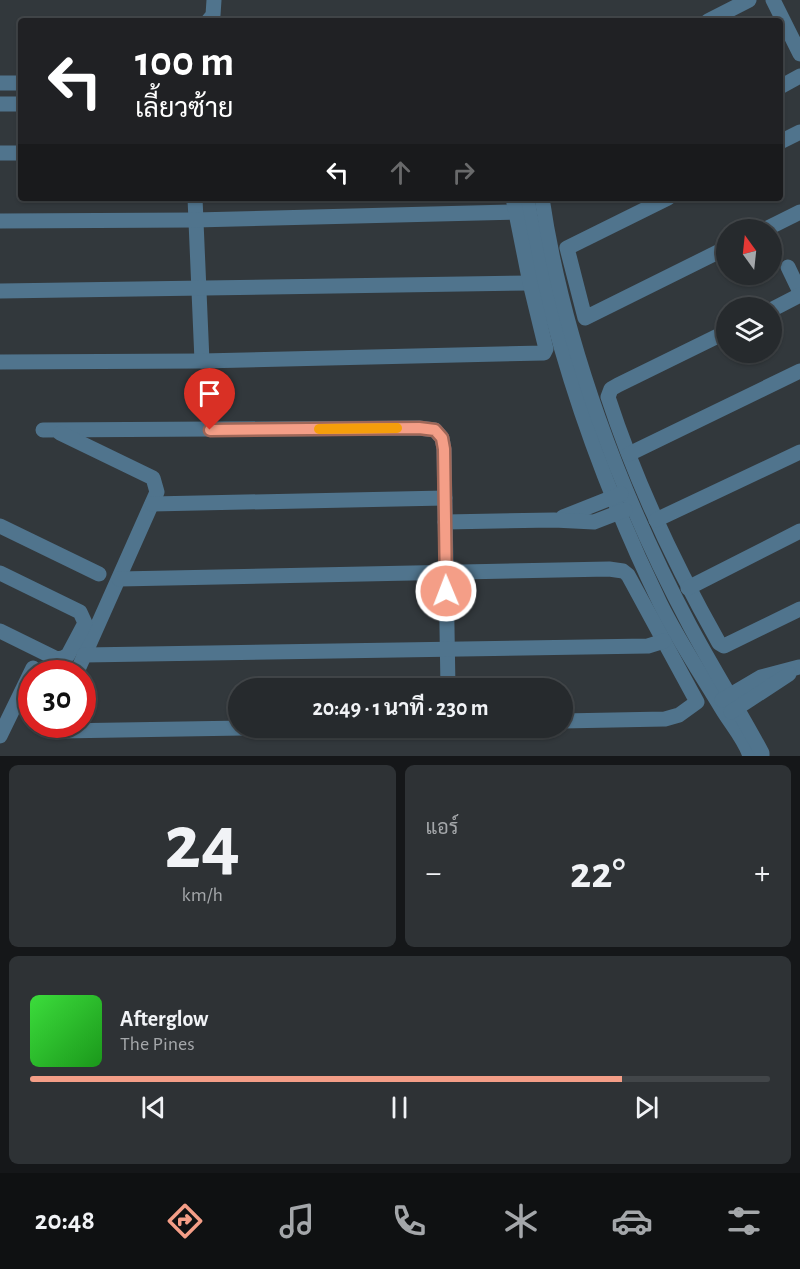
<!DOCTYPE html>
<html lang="th">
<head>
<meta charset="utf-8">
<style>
  :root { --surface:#262a2d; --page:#2e3235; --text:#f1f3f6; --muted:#a4a7aa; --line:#424649; --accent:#f49e87 }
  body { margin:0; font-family:"Alegreya Sans",Sarabun,sans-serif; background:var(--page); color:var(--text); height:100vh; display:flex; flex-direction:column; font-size:22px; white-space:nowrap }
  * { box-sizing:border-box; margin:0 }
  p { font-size:20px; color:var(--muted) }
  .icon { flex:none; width:33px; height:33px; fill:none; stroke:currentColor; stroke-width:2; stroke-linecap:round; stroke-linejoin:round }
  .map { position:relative; height:756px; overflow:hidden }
  .drawer { display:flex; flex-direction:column; gap:9px; padding:9px; background:#151719; flex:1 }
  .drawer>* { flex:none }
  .guide { position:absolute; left:18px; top:18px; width:765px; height:183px; border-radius:6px; box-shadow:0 2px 4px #0004,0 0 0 2px var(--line); background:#202124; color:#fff; overflow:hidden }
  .needle { width:39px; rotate:345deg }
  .buttons { position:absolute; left:716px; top:219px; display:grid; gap:12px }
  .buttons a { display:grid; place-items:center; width:66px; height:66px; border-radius:50%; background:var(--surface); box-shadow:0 2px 4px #0004,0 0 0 2px var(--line); font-size:30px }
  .speed { position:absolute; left:18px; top:660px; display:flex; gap:12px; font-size:30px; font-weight:700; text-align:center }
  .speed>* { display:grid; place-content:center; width:78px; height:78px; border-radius:50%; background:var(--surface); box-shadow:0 2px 4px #0004,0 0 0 2px var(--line); line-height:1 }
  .speed .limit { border:9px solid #d22; background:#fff; color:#111 }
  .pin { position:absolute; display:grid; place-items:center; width:51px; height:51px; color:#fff; margin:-62px -26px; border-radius:50% 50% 50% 0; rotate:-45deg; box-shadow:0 0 6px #0007 }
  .pin .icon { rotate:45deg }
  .me { position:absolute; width:66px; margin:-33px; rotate:359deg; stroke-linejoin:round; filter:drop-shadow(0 0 4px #0008) }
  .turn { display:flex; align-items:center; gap:21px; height:126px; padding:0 18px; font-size:27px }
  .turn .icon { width:78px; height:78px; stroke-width:2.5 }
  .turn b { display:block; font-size:42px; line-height:51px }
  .lanes { display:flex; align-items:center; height:57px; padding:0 18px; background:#0003; justify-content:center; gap:30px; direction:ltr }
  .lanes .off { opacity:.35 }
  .big { font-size:45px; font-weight:700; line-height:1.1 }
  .drawer .card { flex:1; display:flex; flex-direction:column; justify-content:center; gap:9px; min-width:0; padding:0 21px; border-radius:9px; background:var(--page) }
  .drawer .dial { align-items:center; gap:0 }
  .dial b { font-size:78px; line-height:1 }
  .song { display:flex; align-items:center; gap:18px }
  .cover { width:72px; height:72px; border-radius:9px; background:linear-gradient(135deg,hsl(120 70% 55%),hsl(120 70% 35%)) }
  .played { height:6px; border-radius:3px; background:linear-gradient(90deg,var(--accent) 80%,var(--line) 80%) }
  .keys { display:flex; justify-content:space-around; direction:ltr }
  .heat { display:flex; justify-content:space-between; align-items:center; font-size:33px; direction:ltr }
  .drawer .tiles { flex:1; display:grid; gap:9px; grid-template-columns:1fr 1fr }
  .card:last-child { grid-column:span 2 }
  .trip { position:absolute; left:228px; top:678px; width:345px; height:60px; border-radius:30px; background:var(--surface); box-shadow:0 2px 4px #0004,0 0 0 2px var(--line); font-weight:700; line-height:60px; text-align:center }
  .menu { display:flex; height:96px; justify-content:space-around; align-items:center; background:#0f1112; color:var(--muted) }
  .menu .icon { width:42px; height:42px }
  .menu .active { color:var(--accent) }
  .menu b { font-size:27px; color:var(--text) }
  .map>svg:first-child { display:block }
</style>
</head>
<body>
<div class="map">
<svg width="800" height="756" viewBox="0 0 800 756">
  <rect width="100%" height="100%" fill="#32383c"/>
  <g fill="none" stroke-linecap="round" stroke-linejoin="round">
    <!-- minor -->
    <g stroke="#50748d" stroke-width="15">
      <path d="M773,0L800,54"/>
      <path d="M208,21L213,15L214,0"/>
      <path d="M708,21L749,0"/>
      <path d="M0,83H21"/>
      <path d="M780,87L800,76"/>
      <path d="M0,104H21"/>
      <path d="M780,142L800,132"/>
      <path d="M0,153H21"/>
      <path d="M195,198L202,361"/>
      <path d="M527,198C551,339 598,475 660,603C678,640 701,674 722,709C731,724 745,740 750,756"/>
      <path d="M542,198C563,342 622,498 690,626C713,669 739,710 762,753V756"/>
      <path d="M668,198L567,248L585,318L726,248"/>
      <path d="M0,221L195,220L515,212"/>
      <path d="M764,230L800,212"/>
      <path d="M788,267L800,292"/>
      <path d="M0,291L530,283"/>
      <path d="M771,310L800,295"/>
      <path d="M726,332L618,385L611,389L608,397C636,483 675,565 719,643L724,646L800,609"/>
      <path d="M0,362L202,361L544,353L546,349L530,283L513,198"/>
      <path d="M43,430L419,428L435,430L442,438L444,449L448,688"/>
      <path d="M60,433L153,478L157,492L76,674"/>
      <path d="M629,454L800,371"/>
      <path d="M152,504L445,498"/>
      <path d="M563,517L621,494"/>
      <path d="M656,520L800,452"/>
      <path d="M445,522L554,520L594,522L625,510"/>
      <path d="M0,526L99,574"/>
      <path d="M0,573L80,612L85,623L68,655L63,658L57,659L0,631"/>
      <path d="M119,579L609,569L623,571L628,575L697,702L679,715L665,719L562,721"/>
      <path d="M688,588L800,531"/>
      <path d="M84,655L648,646L664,641"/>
      <path d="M722,700L761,677L799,667"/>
      <path d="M731,712L789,674"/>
      <path d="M54,724L53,728L59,731L244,728"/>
      <path d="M0,736L33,668"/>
    </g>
  </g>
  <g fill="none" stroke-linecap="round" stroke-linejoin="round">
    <!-- route casing -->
    <g stroke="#9f6758" stroke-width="15">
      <path id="route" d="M210,430L419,428L435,430L442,438L444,449L446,591"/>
    </g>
    <!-- route -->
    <use href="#route" stroke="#f49e87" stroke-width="10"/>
    <!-- slow -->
    <path stroke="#f59e0b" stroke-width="10" d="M319,429L397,428"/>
  </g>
</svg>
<div class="buttons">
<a><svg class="needle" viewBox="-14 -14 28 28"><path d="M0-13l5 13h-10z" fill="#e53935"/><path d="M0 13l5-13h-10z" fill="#a4a7aa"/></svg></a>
<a><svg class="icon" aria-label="layers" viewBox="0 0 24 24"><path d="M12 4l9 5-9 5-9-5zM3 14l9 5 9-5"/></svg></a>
</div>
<div class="speed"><div class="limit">30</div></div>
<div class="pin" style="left:210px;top:430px;background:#d93025"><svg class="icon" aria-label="arrive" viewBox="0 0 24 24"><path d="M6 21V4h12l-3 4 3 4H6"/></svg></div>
<svg class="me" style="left:446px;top:591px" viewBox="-20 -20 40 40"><circle r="17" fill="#f49e87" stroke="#fff" stroke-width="3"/><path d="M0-11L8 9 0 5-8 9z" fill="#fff"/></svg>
<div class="trip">20:49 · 1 นาที · 230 m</div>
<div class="guide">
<div class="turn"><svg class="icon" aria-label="left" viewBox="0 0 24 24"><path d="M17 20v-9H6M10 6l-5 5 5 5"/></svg><div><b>100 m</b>เลี้ยวซ้าย</div></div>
<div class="lanes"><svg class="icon" aria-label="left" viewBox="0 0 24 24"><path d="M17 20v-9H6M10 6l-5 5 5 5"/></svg><svg class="icon off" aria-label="ahead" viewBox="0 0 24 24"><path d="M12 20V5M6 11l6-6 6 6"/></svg><svg class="icon off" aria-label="right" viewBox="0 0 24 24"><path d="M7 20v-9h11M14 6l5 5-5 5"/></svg></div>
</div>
</div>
<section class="drawer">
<div class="tiles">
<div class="card dial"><b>24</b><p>km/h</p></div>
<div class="card"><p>แอร์</p>
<div class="heat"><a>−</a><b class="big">22°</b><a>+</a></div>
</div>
<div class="card">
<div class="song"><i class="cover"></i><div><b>Afterglow</b><p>The Pines</p></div></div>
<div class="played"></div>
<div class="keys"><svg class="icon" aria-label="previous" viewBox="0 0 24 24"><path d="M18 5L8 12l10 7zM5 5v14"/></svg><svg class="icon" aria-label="pause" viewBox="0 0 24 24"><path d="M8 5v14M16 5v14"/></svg><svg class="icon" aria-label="next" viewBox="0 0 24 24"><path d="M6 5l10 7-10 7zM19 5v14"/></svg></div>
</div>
</div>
</section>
<nav class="menu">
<b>20:48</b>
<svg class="icon active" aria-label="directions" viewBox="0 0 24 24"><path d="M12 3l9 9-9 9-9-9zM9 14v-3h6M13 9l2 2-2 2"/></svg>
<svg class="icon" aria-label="music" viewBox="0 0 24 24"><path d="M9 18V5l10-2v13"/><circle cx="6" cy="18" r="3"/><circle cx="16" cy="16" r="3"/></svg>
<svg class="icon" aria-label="phone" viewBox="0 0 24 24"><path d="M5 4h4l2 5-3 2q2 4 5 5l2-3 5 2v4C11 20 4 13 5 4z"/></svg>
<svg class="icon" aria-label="climate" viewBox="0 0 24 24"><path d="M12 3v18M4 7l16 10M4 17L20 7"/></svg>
<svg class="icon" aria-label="car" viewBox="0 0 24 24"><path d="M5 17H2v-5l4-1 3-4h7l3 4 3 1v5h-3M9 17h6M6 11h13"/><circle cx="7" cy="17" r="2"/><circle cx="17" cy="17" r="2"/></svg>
<svg class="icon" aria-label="filters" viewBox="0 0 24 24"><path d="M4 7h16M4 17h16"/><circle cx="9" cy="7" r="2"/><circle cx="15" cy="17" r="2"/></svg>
</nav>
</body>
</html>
